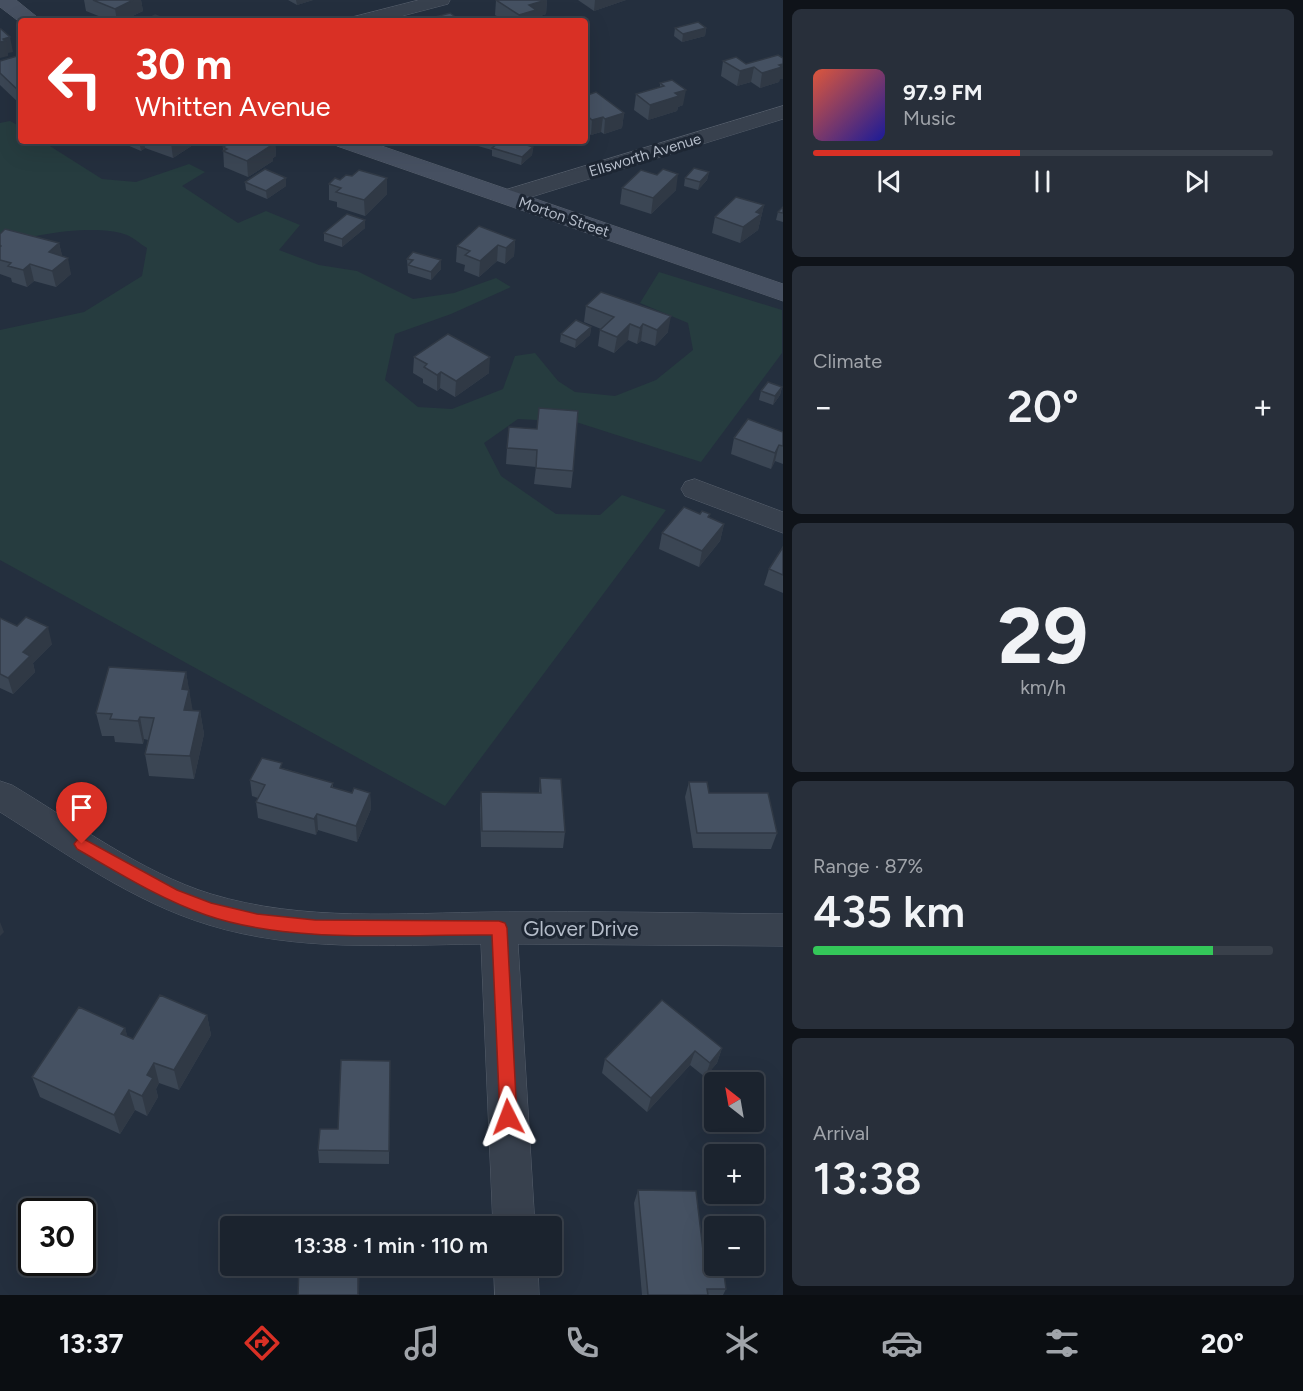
<!DOCTYPE html>
<html lang="en">
<head>
<meta charset="utf-8">
<style>
  :root { --surface:#1b232e; --page:#282f3a; --text:#f1f3f6; --muted:#a0a4aa; --line:#39404a; --accent:#d93025 }
  body { margin:0; font-family:Figtree,sans-serif; background:var(--page); color:var(--text); height:100vh; display:flex; flex-direction:column; font-size:22px; white-space:nowrap }
  * { box-sizing:border-box; margin:0 }
  p { font-size:20px; color:var(--muted) }
  .icon { flex:none; width:33px; height:33px; fill:none; stroke:currentColor; stroke-width:2; stroke-linecap:round; stroke-linejoin:round }
  .map { position:relative; flex:1; overflow:hidden }
  .side { display:flex; flex-direction:column; gap:9px; padding:9px; background:#0f1319; width:520px }
  .side>* { flex:none }
  .top-card { position:absolute; left:18px; top:18px; width:570px; height:126px; border-radius:6px; box-shadow:0 6px 24px #0002,0 0 0 2px var(--line); background:#d93025; color:#fff; overflow:hidden }
  .needle { width:39px; rotate:329deg }
  .controls { position:absolute; left:704px; top:1072px; display:grid; gap:12px }
  .controls a { display:grid; place-items:center; width:60px; height:60px; border-radius:6px; background:var(--surface); box-shadow:0 6px 24px #0002,0 0 0 2px var(--line); font-size:30px }
  .speed { position:absolute; left:18px; top:1198px; display:flex; gap:12px; font-size:30px; font-weight:700; text-align:center }
  .speed>* { display:grid; place-content:center; width:78px; height:78px; border-radius:50%; background:var(--surface); box-shadow:0 6px 24px #0002,0 0 0 2px var(--line); line-height:1 }
  .speed .limit { border:3px solid #111; border-radius:9px; background:#fff; color:#111 }
  .pin { position:absolute; display:grid; place-items:center; width:51px; height:51px; color:#fff; margin:-62px -26px; border-radius:50% 50% 50% 0; rotate:-45deg; box-shadow:0 0 6px #0007 }
  .pin .icon { rotate:45deg }
  .me { position:absolute; width:66px; margin:-33px; rotate:357deg; stroke-linejoin:round; filter:drop-shadow(0 0 4px #0008) }
  .turn { display:flex; align-items:center; gap:21px; height:126px; padding:0 18px; font-size:27px }
  .turn .icon { width:78px; height:78px; stroke-width:2.5 }
  .turn b { display:block; font-size:42px; line-height:51px }
  .big { font-size:45px; font-weight:600; line-height:1.1 }
  .side .card { flex:1; display:flex; flex-direction:column; justify-content:center; gap:9px; min-width:0; padding:0 21px; border-radius:9px; background:var(--page) }
  .side .dial { align-items:center; gap:0 }
  .dial b { font-size:78px; line-height:1 }
  .song { display:flex; align-items:center; gap:18px }
  .cover { width:72px; height:72px; border-radius:9px; background:linear-gradient(135deg,hsl(10 70% 55%),hsl(240 70% 35%)) }
  .played { height:6px; border-radius:3px; background:linear-gradient(90deg,var(--accent) 45%,var(--line) 45%) }
  .keys { display:flex; justify-content:space-around; direction:ltr }
  .heat { display:flex; justify-content:space-between; align-items:center; font-size:33px; direction:ltr }
  .charge { height:9px; border-radius:4px; background:linear-gradient(90deg,#34c759 87%,var(--line) 0) }
  .trip { position:absolute; left:220px; top:1216px; width:342px; height:60px; border-radius:6px; background:var(--surface); box-shadow:0 6px 24px #0002,0 0 0 2px var(--line); font-weight:600; line-height:60px; text-align:center }
  .menu { display:flex; height:96px; justify-content:space-around; align-items:center; background:#0b0e12; color:var(--muted) }
  .menu .icon { width:42px; height:42px }
  .menu .on { color:var(--accent) }
  .menu b { font-size:27px; color:var(--text) }
  main { display:flex; flex:1; min-height:0 }
  .map>svg:first-child { display:block }
</style>
</head>
<body>
<main>
<div class="map">
<svg width="783" height="1295" viewBox="0 0 783 1295">
  <rect width="100%" height="100%" fill="#242f3e"/>
  <!-- green -->
  <path fill="#263c3f" d="M10,121L21,127V141H42L102,179L136,182L189,164L205,172L182,186L238,223L266,211L300,225L279,250L319,265L357,271L413,299L454,293L496,278L511,287L451,314L395,334L385,380L418,407L452,409L503,389L515,356L535,353L558,381L575,392L615,396L656,380L693,350L688,323L640,303L659,272L782,310V353L701,462L576,422L518,419L484,443L501,476L556,514L600,515L622,495L666,510L445,806L0,560V330L84,312L142,276L147,248C140,244 132,236 124,234C95,224 27,234 0,247V123Z"/>
  <g fill="none" stroke-linecap="round" stroke-linejoin="round">
    <!-- street casing -->
    <g stroke="#565f6c" stroke-width="1">
      <g id="street">
        <path d="M419,0H450L448,4L383,21H350L353,17Z"/>
        <path d="M783,106V119L515,202L507,204L499,202L496,197L499,192Z"/>
        <path d="M695,479L783,512V533L685,496L681,489L685,482Z"/>
        <path d="M0,781L12,785C74,822 142,873 211,894C303,922 402,913 496,912C591,911 687,913 783,914V946L518,944L535,1227H493L481,944C390,945 297,952 209,925C133,902 67,854 0,812Z"/>
        <path d="M494,1266H538L539,1295H495Z"/>
      </g>
    </g>
    <!-- secondary casing -->
    <g stroke="#565f6c" stroke-width="1">
      <g id="secondary">
        <path d="M0,0H16L42,21L21,23L0,7Z"/>
        <path d="M334,141H367L783,284V301L337,146Z"/>
      </g>
    </g>
    <!-- street -->
    <use href="#street" fill="#38414e" fill-rule="evenodd"/>
    <!-- secondary -->
    <use href="#secondary" fill="#465061" fill-rule="evenodd"/>
  </g>
  <!-- wall -->
  <g fill="#3b4654">
    <path d="M84,0H141L143,11L122,21H111L86,11Z"/>
    <path d="M288,0H313L297,5Z"/>
    <path d="M496,0H547L546,14L535,18V21H505L495,15Z"/>
    <path d="M578,0H626L594,11Z"/>
    <path d="M675,28H706L705,36L682,42L674,36Z"/>
    <path d="M783,58L779,82L760,88L751,82L737,86L721,76L723,61L746,64Z"/>
    <path d="M21,59V105L0,85V61Z"/>
    <path d="M672,80L683,105L678,107L677,111L648,120L634,110L636,94L660,87V83Z"/>
    <path d="M585,96L624,113L622,128L604,134L601,132L591,135L585,131Z"/>
    <path d="M126,141H196V143L173,158L145,148L141,151L127,145Z"/>
    <path d="M240,141H275L276,156L273,158V161L248,177L224,167L223,147Z"/>
    <path d="M479,141H514L533,147L532,155L521,165L492,156V150L478,146Z"/>
    <path d="M709,172L707,180L698,190L684,186L685,178Z"/>
    <path d="M352,176L387,178V194L365,216L337,207V202L329,200V184Z"/>
    <path d="M245,182L286,186L267,199L246,190Z"/>
    <path d="M622,188L676,190L651,214L620,204Z"/>
    <path d="M764,205L758,230L740,243L712,233L715,217Z"/>
    <path d="M783,207V222L776,220L778,212Z"/>
    <path d="M365,220V228L342,247L324,241V233Z"/>
    <path d="M0,234L59,243L62,256L71,274L56,287L34,281L27,287L12,282L11,278L0,274Z"/>
    <path d="M515,240L514,256L505,264L497,261L479,277L464,271L465,265L456,262L457,246Z"/>
    <path d="M407,259L441,269L431,280L408,273Z"/>
    <path d="M586,306L668,332L655,346L641,341L637,344L628,340L614,353L598,346L600,330L601,329L584,322Z"/>
    <path d="M591,327L590,335L575,348L560,342L561,334Z"/>
    <path d="M414,357L489,373L455,397L440,388L437,391L423,383V379L413,373Z"/>
    <path d="M782,387L780,395L773,405L759,400L761,391Z"/>
    <path d="M539,408L573,471L571,488L534,484L536,467L506,464L507,448L537,429Z"/>
    <path d="M783,432V464L775,461L771,469L731,454L734,438Z"/>
    <path d="M709,518L724,524L720,541L699,567L659,549L662,533Z"/>
    <path d="M783,547V593L764,585L769,569Z"/>
    <path d="M0,618L52,644L33,663L35,672L13,694L0,688Z"/>
    <path d="M186,672L192,710L200,711L204,734L194,779L149,776L145,754L148,740L144,739L143,744L115,742L114,736H102L96,713Z"/>
    <path d="M282,768L333,783V788L352,793H370L371,809L357,842L318,830L316,835L258,818L256,802L258,798L252,796L250,780Z"/>
    <path d="M540,778L565,832L563,848L481,847L480,808L481,792L539,793Z"/>
    <path d="M689,782L777,833L771,849L693,848L685,797Z"/>
    <path d="M207,1015L211,1035L179,1090L159,1083L156,1089L158,1097L147,1116L135,1110L120,1134L40,1097L32,1077L125,1028L127,1036L133,1039Z"/>
    <path d="M722,1048L717,1063L705,1077L690,1065L647,1112L602,1073L605,1059Z"/>
    <path d="M390,1061L389,1164L319,1163L318,1150L338,1129Z"/>
    <path d="M638,1190L705,1267L726,1289L723,1295H642L634,1203Z"/>
  </g>
  <!-- shaded-wall -->
  <g fill="#303945">
    <path d="M133,0H141L143,11L122,21H117L115,9Z"/>
    <path d="M296,0H313L297,5Z"/>
    <path d="M547,0L546,14L535,18V21H518L519,15L529,5Z"/>
    <path d="M595,0H626L594,11Z"/>
    <path d="M706,28L705,36L682,42L683,34Z"/>
    <path d="M10,37L13,52L8,53V56L0,58V42L3,39Z"/>
    <path d="M783,64V79H780L779,82L760,88L762,73Z"/>
    <path d="M754,67L751,82L737,86L740,71Z"/>
    <path d="M686,90L683,105L678,107L677,111L648,120L650,105L675,93Z"/>
    <path d="M624,113L622,128L604,134L605,119Z"/>
    <path d="M603,117L601,132L591,135L592,120Z"/>
    <path d="M139,141H144L145,148L141,151Z"/>
    <path d="M174,141H196V143L173,158L171,143Z"/>
    <path d="M273,141H275L276,156L273,158V161L248,177L247,161Z"/>
    <path d="M533,147L532,155L521,165L522,157Z"/>
    <path d="M709,172L707,180L698,190L700,182Z"/>
    <path d="M678,174L676,190L651,214L653,198Z"/>
    <path d="M286,178V186L267,199L266,191Z"/>
    <path d="M387,178V194L365,216L364,200Z"/>
    <path d="M764,205L758,230L740,243L743,227Z"/>
    <path d="M365,220V228L342,247V239Z"/>
    <path d="M515,240L514,256L505,264L506,248Z"/>
    <path d="M59,243L63,259L49,252Z"/>
    <path d="M498,245L497,261L479,277L480,261Z"/>
    <path d="M68,258L71,274L56,287L52,271Z"/>
    <path d="M441,260V269L431,280V272Z"/>
    <path d="M30,264L34,281L27,287L23,270Z"/>
    <path d="M671,316L668,332L655,346L657,330Z"/>
    <path d="M630,324L628,340L614,353L617,337Z"/>
    <path d="M643,324L641,341L637,344L640,328Z"/>
    <path d="M591,327L590,335L575,348L576,340Z"/>
    <path d="M490,357L489,373L455,397L456,381Z"/>
    <path d="M441,372L440,388L437,391V375Z"/>
    <path d="M782,387L780,395L773,405L775,396Z"/>
    <path d="M779,445L775,461L771,469L775,453Z"/>
    <path d="M724,524L720,541L699,567L702,551Z"/>
    <path d="M48,627L52,644L33,663L35,672L13,694L8,678L23,652Z"/>
    <path d="M186,672L193,712L188,733L182,689Z"/>
    <path d="M200,711L204,734L194,779L190,756Z"/>
    <path d="M140,717L144,739L143,744L138,721Z"/>
    <path d="M370,793L371,809L357,842L356,826Z"/>
    <path d="M317,814L318,830L316,835L314,819Z"/>
    <path d="M0,922L4,932L0,936Z"/>
    <path d="M207,1015L211,1035L179,1090L174,1070Z"/>
    <path d="M125,1028L131,1048L121,1034Z"/>
    <path d="M722,1048L717,1063L705,1077L710,1063Z"/>
    <path d="M695,1051L690,1065L647,1112L651,1098Z"/>
    <path d="M154,1063L159,1083L156,1089L158,1097L147,1116L142,1096L147,1075Z"/>
    <path d="M129,1090L135,1110L120,1134L114,1115Z"/>
    <path d="M358,1266H360L359,1295H358Z"/>
  </g>
  <!-- building -->
  <g fill="#455162" stroke="#303945" stroke-width="1.5">
    <path d="M93,0H133L115,9Z"/>
    <path d="M496,0H546L529,5L536,10L519,15Z"/>
    <path d="M450,13L461,21H420Z"/>
    <path d="M155,15L171,21H144Z"/>
    <path d="M698,22L706,28L683,34L675,28Z"/>
    <path d="M0,29H1L10,37L3,39L5,41L0,42Z"/>
    <path d="M778,55L783,58V64L779,65L782,67L762,73L754,67L740,71L723,61L736,57L746,64Z"/>
    <path d="M17,56L21,59V93L0,73V61Z"/>
    <path d="M672,80L686,90L675,93L679,96L650,105L636,94L664,86L660,83Z"/>
    <path d="M596,92L624,113L605,119L603,117L592,120L585,114V101L588,100L585,99V96Z"/>
    <path d="M234,141L239,142L273,141L269,144L272,145L247,161L223,151L227,149L223,147Z"/>
    <path d="M488,141H514L533,147L522,157L492,148L497,144Z"/>
    <path d="M694,168L709,172L700,182L685,178Z"/>
    <path d="M265,169L286,178L266,191L245,182Z"/>
    <path d="M663,169L678,174L653,198L622,188L641,170L657,175Z"/>
    <path d="M359,170L387,178L364,200L336,192L341,188L329,184L335,178L340,180L346,175L352,176Z"/>
    <path d="M736,197L764,205L756,212L761,214L743,227L715,217Z"/>
    <path d="M783,207V213L778,212Z"/>
    <path d="M347,214L365,220L342,239L324,233Z"/>
    <path d="M479,226L515,240L506,248L498,245L480,261L465,255L470,251L457,246Z"/>
    <path d="M5,229L59,243L49,252L68,258L52,271L30,264L23,270L8,266L11,263L0,260V247L1,246L0,245V234Z"/>
    <path d="M413,252L441,260L431,272L408,265L413,260L407,259Z"/>
    <path d="M601,292L671,316L657,330L643,324L640,328L630,324L617,337L600,330L614,317L586,306Z"/>
    <path d="M576,320L591,327L576,340L561,334Z"/>
    <path d="M448,334L490,357L456,381L441,372L437,375L424,367L427,364L414,357Z"/>
    <path d="M768,382L782,387L775,396L761,391Z"/>
    <path d="M539,408L578,411L573,471L536,468L537,450L507,448L509,427L537,429Z"/>
    <path d="M748,419L783,432V446L779,445L775,453L734,438Z"/>
    <path d="M684,507L700,514L702,511L710,514L708,517L724,524L702,551L662,533Z"/>
    <path d="M783,547V575L769,569Z"/>
    <path d="M26,617L48,627L23,652L30,656L8,678L0,674V618L17,626Z"/>
    <path d="M109,667L186,672L182,689L189,690L184,710L200,711L190,756L145,754L154,718L140,717L138,721L110,719L112,714L96,713Z"/>
    <path d="M262,758L282,763L280,768L333,783L331,787L352,793L354,788L370,793L356,826L317,814L314,819L256,802L265,785L250,780Z"/>
    <path d="M540,778L561,779L565,832L482,831L481,792L541,793Z"/>
    <path d="M689,782H707L709,793H768L777,833H697Z"/>
    <path d="M160,995L207,1015L174,1070L154,1063L147,1075L153,1078L142,1096L129,1090L114,1115L32,1077L79,1007L125,1028L121,1034L133,1039Z"/>
    <path d="M662,1000L722,1048L710,1063L695,1051L651,1098L605,1059Z"/>
    <path d="M341,1060L390,1061L389,1151L318,1150L320,1129H338Z"/>
    <path d="M638,1190L696,1191L705,1267H723L726,1289H707L708,1295H648Z"/>
    <path d="M299,1266H358V1295H298Z"/>
  </g>
  <!-- route -->
  <path fill="#d93025" stroke="#8d1f18" stroke-width="1.5" d="M82,838L177,890L211,903L257,914L315,920L499,921L505,923L507,928L517,1117L515,1123L508,1125L502,1123L500,1117L492,935C404,934 289,944 206,915C160,899 119,873 77,849L74,844L77,840Z"/>
  <g text-anchor="middle" stroke-width="6" stroke-linejoin="round" paint-order="stroke">
    <!-- far-street labels -->
    <g font-size="15" fill="#b4bcc9" stroke="#1d2633">
      <text transform="translate(645 155) rotate(-17)" y="5">Ellsworth Avenue</text>
      <text transform="translate(564 217) rotate(19)" y="5">Morton Street</text>
    </g>
    <!-- near-street labels -->
    <g font-size="21" fill="#b4bcc9" stroke="#1d2633">
      <text x="581" y="936">Glover Drive</text>
    </g>
  </g>
</svg>
<div class="controls">
<a><svg class="needle" viewBox="-14 -14 28 28"><path d="M0-13l5 13h-10z" fill="#e53935"/><path d="M0 13l5-13h-10z" fill="#a0a4aa"/></svg></a>
<a>+</a>
<a>−</a>
</div>
<div class="speed"><div class="limit">30</div></div>
<div class="pin" style="left:82px;top:844px;background:#d93025"><svg class="icon" aria-label="arrive" viewBox="0 0 24 24"><path d="M6 21V4h12l-3 4 3 4H6"/></svg></div>
<svg class="me" style="left:508px;top:1117px" viewBox="-20 -20 40 40"><path d="M0-17L14 15 0 8-14 15z" fill="#d93025" stroke="#fff" stroke-width="4"/></svg>
<div class="trip">13:38 · 1 min · 110 m</div>
<div class="top-card">
<div class="turn"><svg class="icon" aria-label="left" viewBox="0 0 24 24"><path d="M17 20v-9H6M10 6l-5 5 5 5"/></svg><div><b>30 m</b>Whitten Avenue</div></div>
</div>
</div>
<section class="side">
<div class="card">
<div class="song"><i class="cover"></i><div><b>97.9 FM</b><p>Music</p></div></div>
<div class="played"></div>
<div class="keys"><svg class="icon" aria-label="previous" viewBox="0 0 24 24"><path d="M18 5L8 12l10 7zM5 5v14"/></svg><svg class="icon" aria-label="pause" viewBox="0 0 24 24"><path d="M8 5v14M16 5v14"/></svg><svg class="icon" aria-label="next" viewBox="0 0 24 24"><path d="M6 5l10 7-10 7zM19 5v14"/></svg></div>
</div>
<div class="card"><p>Climate</p>
<div class="heat"><a>−</a><b class="big">20°</b><a>+</a></div>
</div>
<div class="card dial"><b>29</b><p>km/h</p></div>
<div class="card"><p>Range · 87%</p><b class="big">435 km</b><div class="charge"></div></div>
<div class="card"><p>Arrival</p><b class="big">13:38</b></div>
</section>
</main>
<nav class="menu">
<b>13:37</b>
<svg class="icon on" aria-label="directions" viewBox="0 0 24 24"><path d="M12 3l9 9-9 9-9-9zM9 14v-3h6M13 9l2 2-2 2"/></svg>
<svg class="icon" aria-label="music" viewBox="0 0 24 24"><path d="M9 18V5l10-2v13"/><circle cx="6" cy="18" r="3"/><circle cx="16" cy="16" r="3"/></svg>
<svg class="icon" aria-label="phone" viewBox="0 0 24 24"><path d="M5 4h4l2 5-3 2q2 4 5 5l2-3 5 2v4C11 20 4 13 5 4z"/></svg>
<svg class="icon" aria-label="climate" viewBox="0 0 24 24"><path d="M12 3v18M4 7l16 10M4 17L20 7"/></svg>
<svg class="icon" aria-label="car" viewBox="0 0 24 24"><path d="M5 17H2v-5l4-1 3-4h7l3 4 3 1v5h-3M9 17h6M6 11h13"/><circle cx="7" cy="17" r="2"/><circle cx="17" cy="17" r="2"/></svg>
<svg class="icon" aria-label="filters" viewBox="0 0 24 24"><path d="M4 7h16M4 17h16"/><circle cx="9" cy="7" r="2"/><circle cx="15" cy="17" r="2"/></svg>
<b>20°</b>
</nav>
</body>
</html>
